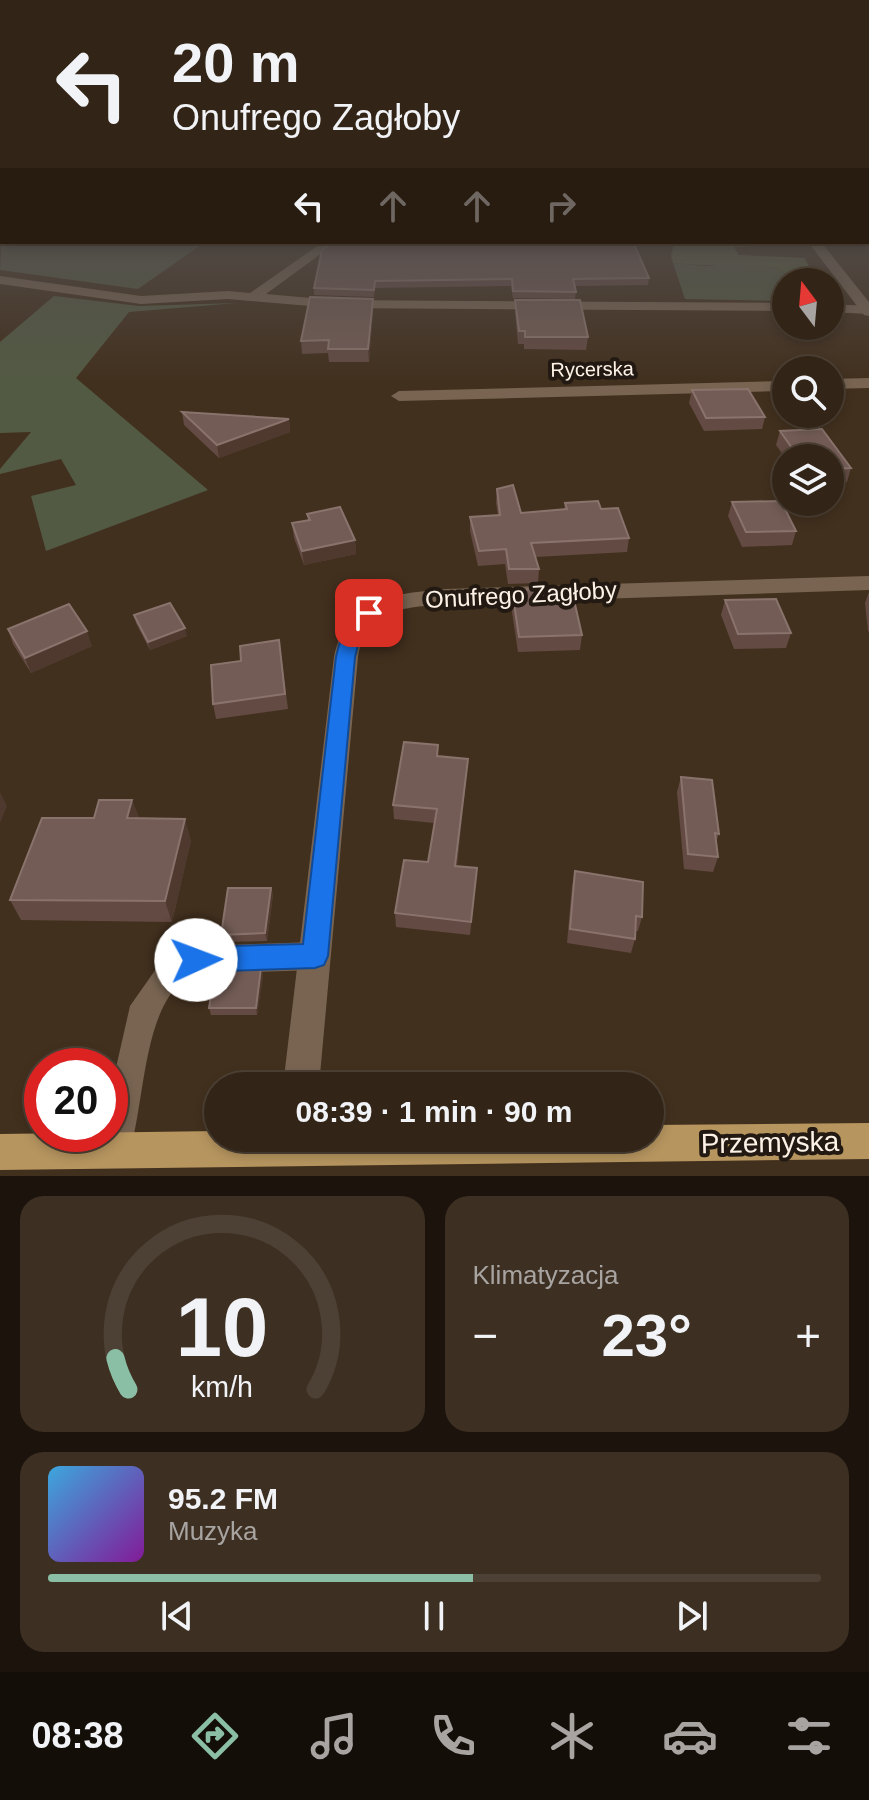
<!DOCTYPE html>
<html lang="pl">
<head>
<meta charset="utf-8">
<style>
  :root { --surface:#322416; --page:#3d3023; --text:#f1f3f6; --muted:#a8a4a1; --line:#4d4135; --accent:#8abfa5 }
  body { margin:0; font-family:Arial,sans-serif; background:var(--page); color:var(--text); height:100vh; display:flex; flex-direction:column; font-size:30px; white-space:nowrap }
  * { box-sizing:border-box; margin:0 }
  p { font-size:26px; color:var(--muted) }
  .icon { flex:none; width:44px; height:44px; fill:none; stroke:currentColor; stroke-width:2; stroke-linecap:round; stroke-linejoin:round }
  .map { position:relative; height:1176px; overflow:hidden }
  .panel { display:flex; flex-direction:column; gap:20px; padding:20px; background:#1c140c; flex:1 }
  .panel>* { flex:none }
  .hud { position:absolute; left:0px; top:0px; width:870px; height:244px; box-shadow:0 4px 12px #0003,0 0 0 2px var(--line); background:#322416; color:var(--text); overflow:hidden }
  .needle { width:52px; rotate:344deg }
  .fabs { position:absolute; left:772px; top:268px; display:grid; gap:16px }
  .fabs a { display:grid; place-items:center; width:72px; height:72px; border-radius:50%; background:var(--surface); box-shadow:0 4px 12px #0003,0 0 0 2px var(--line); font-size:40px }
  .speed { position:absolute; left:24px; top:1048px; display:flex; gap:16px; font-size:40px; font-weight:700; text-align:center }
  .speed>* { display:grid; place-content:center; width:104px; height:104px; border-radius:50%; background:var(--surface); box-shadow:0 4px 12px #0003,0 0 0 2px var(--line); line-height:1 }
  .speed .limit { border:12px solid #d22; background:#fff; color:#111 }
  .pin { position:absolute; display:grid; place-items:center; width:68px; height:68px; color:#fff; margin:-34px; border-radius:16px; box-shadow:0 4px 12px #0006 }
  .me { position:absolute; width:88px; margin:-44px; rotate:88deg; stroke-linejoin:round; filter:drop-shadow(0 0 6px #0008) }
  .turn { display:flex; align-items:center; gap:28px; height:168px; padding:0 40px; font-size:36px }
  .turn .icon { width:104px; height:104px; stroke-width:2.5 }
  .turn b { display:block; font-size:56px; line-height:68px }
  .lanes { display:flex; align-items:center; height:76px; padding:0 40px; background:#0003; justify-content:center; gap:40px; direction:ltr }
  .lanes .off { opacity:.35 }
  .big { font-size:60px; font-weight:800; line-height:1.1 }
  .panel .tile { flex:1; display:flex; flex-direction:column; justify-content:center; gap:12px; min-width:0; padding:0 28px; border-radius:24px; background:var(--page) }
  .panel .dial { align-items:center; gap:0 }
  .dial svg { height:208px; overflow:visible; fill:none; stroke:var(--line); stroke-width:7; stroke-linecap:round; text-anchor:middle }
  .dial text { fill:var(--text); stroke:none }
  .song { display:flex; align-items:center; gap:24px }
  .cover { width:96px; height:96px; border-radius:12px; background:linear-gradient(135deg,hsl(200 70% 55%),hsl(290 70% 35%)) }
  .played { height:8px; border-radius:4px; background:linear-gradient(90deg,var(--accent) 55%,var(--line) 55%) }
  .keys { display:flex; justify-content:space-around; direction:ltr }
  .heat { display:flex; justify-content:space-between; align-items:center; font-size:44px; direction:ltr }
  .panel .tiles { flex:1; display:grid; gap:20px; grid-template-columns:1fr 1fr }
  .tile:last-child { grid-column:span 2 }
  .trip { position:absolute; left:204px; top:1072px; width:460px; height:80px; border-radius:40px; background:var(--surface); box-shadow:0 4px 12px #0003,0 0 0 2px var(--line); font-weight:800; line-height:80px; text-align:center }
  .tab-bar { display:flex; height:128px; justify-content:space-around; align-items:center; background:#140e09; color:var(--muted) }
  .tab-bar .icon { width:56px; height:56px }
  .tab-bar .selected { color:var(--accent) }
  .tab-bar b { font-size:36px; color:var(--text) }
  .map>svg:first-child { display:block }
</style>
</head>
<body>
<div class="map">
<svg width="869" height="1176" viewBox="0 0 869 1176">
  <rect width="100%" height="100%" fill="#42301e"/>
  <!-- green -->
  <g fill="#535a43">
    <path d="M2,235V242H205L138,289L0,270Z"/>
    <path d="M673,263L707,266L737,263L780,268L792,282H786V301L685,299Z"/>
    <path d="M54,296L139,306L237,303L129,312L76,378L208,490L46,551L31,496L76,485L61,459L0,474V469L31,432L0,433V342Z"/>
  </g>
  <!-- forest -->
  <path fill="#596242" d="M674,242H790L792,244L734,247L739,255L804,258L819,282H792L780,268C744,264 709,267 673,263L671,256Z"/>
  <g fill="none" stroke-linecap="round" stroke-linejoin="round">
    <!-- service -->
    <path fill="#786451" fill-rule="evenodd" d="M315,942L325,946L329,956L325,966L315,970L196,974C139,996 147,1111 126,1162L114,1167L102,1162L97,1150L101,1134H110V1094L130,1006L163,959L196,946Z"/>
    <!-- minor -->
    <g fill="#786451" fill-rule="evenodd">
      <path d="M323,242H337L266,294L334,300L786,303V311L334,308L228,299L141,304L0,284V276L141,296L228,291L250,293Z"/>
      <path d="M830,304L869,306V314L830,312Z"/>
      <path d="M869,378V388L830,389V379Z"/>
      <path d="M786,381V391L399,401L391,396L399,391Z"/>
      <path d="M869,576V590L446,604C403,608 367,608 358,657L319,1086H283L334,657C347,597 393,594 446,589Z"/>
    </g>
    <!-- tertiary -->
    <path fill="#786451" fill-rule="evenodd" d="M808,242H821L869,302V316L864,315Z"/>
    <!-- primary -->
    <path fill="#b6955f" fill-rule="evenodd" d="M869,1123V1159L0,1170V1134L218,1131V1138H650V1125Z"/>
  </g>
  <!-- wall -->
  <g fill="#634a43">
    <path d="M333,242L649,278L648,285L575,286L576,292L575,299L513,298L511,286L375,288L374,297L314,295V288Z"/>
    <path d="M373,299V311L369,362H329L328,353L302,354L301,341Z"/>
    <path d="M515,300L588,337L586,350L524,349V344H518L515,312Z"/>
    <path d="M692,390L765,417L762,429L704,431L689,403Z"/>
    <path d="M182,412L289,419L290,432L219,458L184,425Z"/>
    <path d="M780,431L851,468L847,482L830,483V458L786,459L776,445Z"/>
    <path d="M497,489L521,513L564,510L565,503L601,509L629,538L627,552L535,557L539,569L538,583L508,584L505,564L478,566L470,531V517L498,515L496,503Z"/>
    <path d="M732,502L796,531L792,545L742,547L728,516Z"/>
    <path d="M307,514L355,540L356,554L304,565L294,538L292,523L308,521Z"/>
    <path d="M512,590L551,600L582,635L580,650L518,652L511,605Z"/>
    <path d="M869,592V632L868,631L865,603Z"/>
    <path d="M725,600L791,633L786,648L734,649L721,615Z"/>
    <path d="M134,615L187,636L150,650L136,623Z"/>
    <path d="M8,629L92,646L31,673L13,644Z"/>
    <path d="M279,640L288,709L216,719L213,704L241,661Z"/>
    <path d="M438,745V757L468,759L457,866L477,868L470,935L396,927L395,913L428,862L434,823L394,819L393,805Z"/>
    <path d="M681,777L719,834L716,842L718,857L713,872L684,869L677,792Z"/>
    <path d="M132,800L139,818L191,840L172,922L21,920L10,900L94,818Z"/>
    <path d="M575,871L642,917L638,931H635V939L631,953L567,943L572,886Z"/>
    <path d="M271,888L273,895L267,941L223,942L221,935Z"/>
    <path d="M263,975L257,1015H211L209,1008Z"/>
  </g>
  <!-- shaded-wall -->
  <g fill="#4f382d">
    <path d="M373,299V311L369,362L368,349Z"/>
    <path d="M289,419L290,432L219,458L217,445Z"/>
    <path d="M355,540L356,554L304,565L302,551Z"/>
    <path d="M185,628L187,636L150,650L148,642Z"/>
    <path d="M87,631L92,646L31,673L25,658Z"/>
    <path d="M468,759L467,773L455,880V866Z"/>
    <path d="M0,792L7,806L0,823Z"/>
    <path d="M132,800L140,821L127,818Z"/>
    <path d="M185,819L191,840L172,922L165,901Z"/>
    <path d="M271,888L273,895L267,941L265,933Z"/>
    <path d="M261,968L263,975L257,1015L256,1008Z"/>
  </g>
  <!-- building -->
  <g fill="#735c55" stroke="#89736c" stroke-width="2">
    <path d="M333,242H633L649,278L573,279L576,292L513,291L512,279L375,281L374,290L314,288L322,250Z"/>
    <path d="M310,297L373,299L368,349H328L329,340L301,341Z"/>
    <path d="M515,300H580L588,337H525V331H519Z"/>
    <path d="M748,389L765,417L706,418L692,390Z"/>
    <path d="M182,412L289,419L217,445Z"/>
    <path d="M822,429L851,468L830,469V458H799L780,431Z"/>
    <path d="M513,485L521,513L567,509L565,503L598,501L601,509L618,508L629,538L531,543L539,569H509L506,549L479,551L470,517L500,515L497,489Z"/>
    <path d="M781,501L796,531L746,532L732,502Z"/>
    <path d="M340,507L355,540L302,551L292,523L310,520L307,514Z"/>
    <path d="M545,589L551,600H574L582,635L519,637L512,590Z"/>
    <path d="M776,599L791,633L738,634L725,600Z"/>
    <path d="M170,603L185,628L148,642L134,615Z"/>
    <path d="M69,604L87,631L25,658L8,629Z"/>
    <path d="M279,640L285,694L213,704L211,665L241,661L240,646Z"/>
    <path d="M404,742L438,745L437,756L468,759L455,866L477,868L471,922L395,913L404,860L428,862L437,809L393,805Z"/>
    <path d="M681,777L712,780L719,834L715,833L718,857L688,854Z"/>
    <path d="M99,800H132L127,818L185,819L165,901L10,900L42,818H94Z"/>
    <path d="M575,871L643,882L642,917L636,916L635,939L570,929Z"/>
    <path d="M228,888H271L265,933L221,935Z"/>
    <path d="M261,968L256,1008H209L215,969Z"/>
  </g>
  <!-- sky -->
  <linearGradient id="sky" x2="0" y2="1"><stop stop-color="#241a10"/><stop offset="0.57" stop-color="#544e4c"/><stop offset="1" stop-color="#544e4c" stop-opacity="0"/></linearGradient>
  <rect width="869" height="382" fill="url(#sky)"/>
  <!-- route -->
  <path fill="#1a73e8" stroke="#114b97" stroke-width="2" d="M369,607L378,613L360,637L355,657L328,956L324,965L315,968L196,972L187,969L183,960L187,951L196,947L303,944L336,657C340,638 348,613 369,607Z"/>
  <g text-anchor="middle" stroke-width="8" stroke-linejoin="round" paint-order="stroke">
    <!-- far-street labels -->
    <g font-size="20" fill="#fef2e7" stroke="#221a12">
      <text transform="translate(592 369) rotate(-1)" y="7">Rycerska</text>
    </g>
    <!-- street labels -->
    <g font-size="24" fill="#fef2e7" stroke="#221a12">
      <text transform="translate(521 595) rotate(-3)" y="8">Onufrego Zagłoby</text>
    </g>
    <!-- near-street labels -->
    <g font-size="28" fill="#fef2e7" stroke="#221a12">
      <text transform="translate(770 1142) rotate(-1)" y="10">Przemyska</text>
    </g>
  </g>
</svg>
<div class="fabs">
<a><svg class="needle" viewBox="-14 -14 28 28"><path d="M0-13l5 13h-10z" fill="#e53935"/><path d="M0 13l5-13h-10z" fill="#a8a4a1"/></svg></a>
<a><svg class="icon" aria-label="search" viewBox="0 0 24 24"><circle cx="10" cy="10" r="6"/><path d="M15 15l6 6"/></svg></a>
<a><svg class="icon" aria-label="layers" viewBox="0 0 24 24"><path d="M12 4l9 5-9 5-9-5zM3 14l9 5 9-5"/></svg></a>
</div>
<div class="speed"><div class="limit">20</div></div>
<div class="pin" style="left:369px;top:613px;background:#d93025"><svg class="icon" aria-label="arrive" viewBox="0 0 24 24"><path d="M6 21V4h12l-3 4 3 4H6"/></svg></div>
<svg class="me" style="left:196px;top:960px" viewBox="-20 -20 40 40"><circle r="19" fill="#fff"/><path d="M0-13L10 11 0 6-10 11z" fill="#1a73e8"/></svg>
<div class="trip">08:39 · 1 min · 90 m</div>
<div class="hud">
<div class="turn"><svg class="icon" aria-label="left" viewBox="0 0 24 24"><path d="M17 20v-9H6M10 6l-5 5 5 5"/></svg><div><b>20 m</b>Onufrego Zagłoby</div></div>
<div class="lanes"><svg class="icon" aria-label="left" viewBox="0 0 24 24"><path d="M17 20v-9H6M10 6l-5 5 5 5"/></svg><svg class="icon off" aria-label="ahead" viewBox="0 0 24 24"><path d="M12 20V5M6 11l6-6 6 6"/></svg><svg class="icon off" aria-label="ahead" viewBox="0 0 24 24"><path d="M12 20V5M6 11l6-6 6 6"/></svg><svg class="icon off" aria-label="right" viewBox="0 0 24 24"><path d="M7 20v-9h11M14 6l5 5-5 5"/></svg></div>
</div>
</div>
<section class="panel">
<div class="tiles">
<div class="tile dial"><svg viewBox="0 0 100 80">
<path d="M14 69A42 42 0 1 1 86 69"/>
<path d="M14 69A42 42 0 0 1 9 57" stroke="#8abfa5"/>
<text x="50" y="56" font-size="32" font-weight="700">10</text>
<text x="50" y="72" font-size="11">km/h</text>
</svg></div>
<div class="tile"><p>Klimatyzacja</p>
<div class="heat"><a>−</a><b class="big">23°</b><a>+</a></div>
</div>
<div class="tile">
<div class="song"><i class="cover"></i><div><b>95.2 FM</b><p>Muzyka</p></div></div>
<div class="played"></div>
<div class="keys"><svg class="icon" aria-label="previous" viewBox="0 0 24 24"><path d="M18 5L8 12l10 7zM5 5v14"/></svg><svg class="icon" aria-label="pause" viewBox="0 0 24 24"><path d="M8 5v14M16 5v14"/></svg><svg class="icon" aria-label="next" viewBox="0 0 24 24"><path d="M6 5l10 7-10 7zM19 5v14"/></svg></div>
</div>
</div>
</section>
<nav class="tab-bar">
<b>08:38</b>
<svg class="icon selected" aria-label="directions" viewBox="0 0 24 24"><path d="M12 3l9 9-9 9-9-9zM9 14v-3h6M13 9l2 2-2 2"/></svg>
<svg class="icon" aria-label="music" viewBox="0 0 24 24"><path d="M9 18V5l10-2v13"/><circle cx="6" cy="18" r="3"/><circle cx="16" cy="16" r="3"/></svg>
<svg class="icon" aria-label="phone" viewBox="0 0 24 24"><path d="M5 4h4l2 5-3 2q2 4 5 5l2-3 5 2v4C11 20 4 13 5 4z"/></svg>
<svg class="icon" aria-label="climate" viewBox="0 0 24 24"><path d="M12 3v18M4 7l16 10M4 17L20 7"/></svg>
<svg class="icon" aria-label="car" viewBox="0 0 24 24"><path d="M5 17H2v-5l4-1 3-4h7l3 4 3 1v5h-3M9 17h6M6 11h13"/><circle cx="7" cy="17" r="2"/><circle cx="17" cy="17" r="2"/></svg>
<svg class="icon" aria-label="filters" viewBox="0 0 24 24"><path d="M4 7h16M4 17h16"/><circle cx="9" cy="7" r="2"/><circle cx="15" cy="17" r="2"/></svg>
</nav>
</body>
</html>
